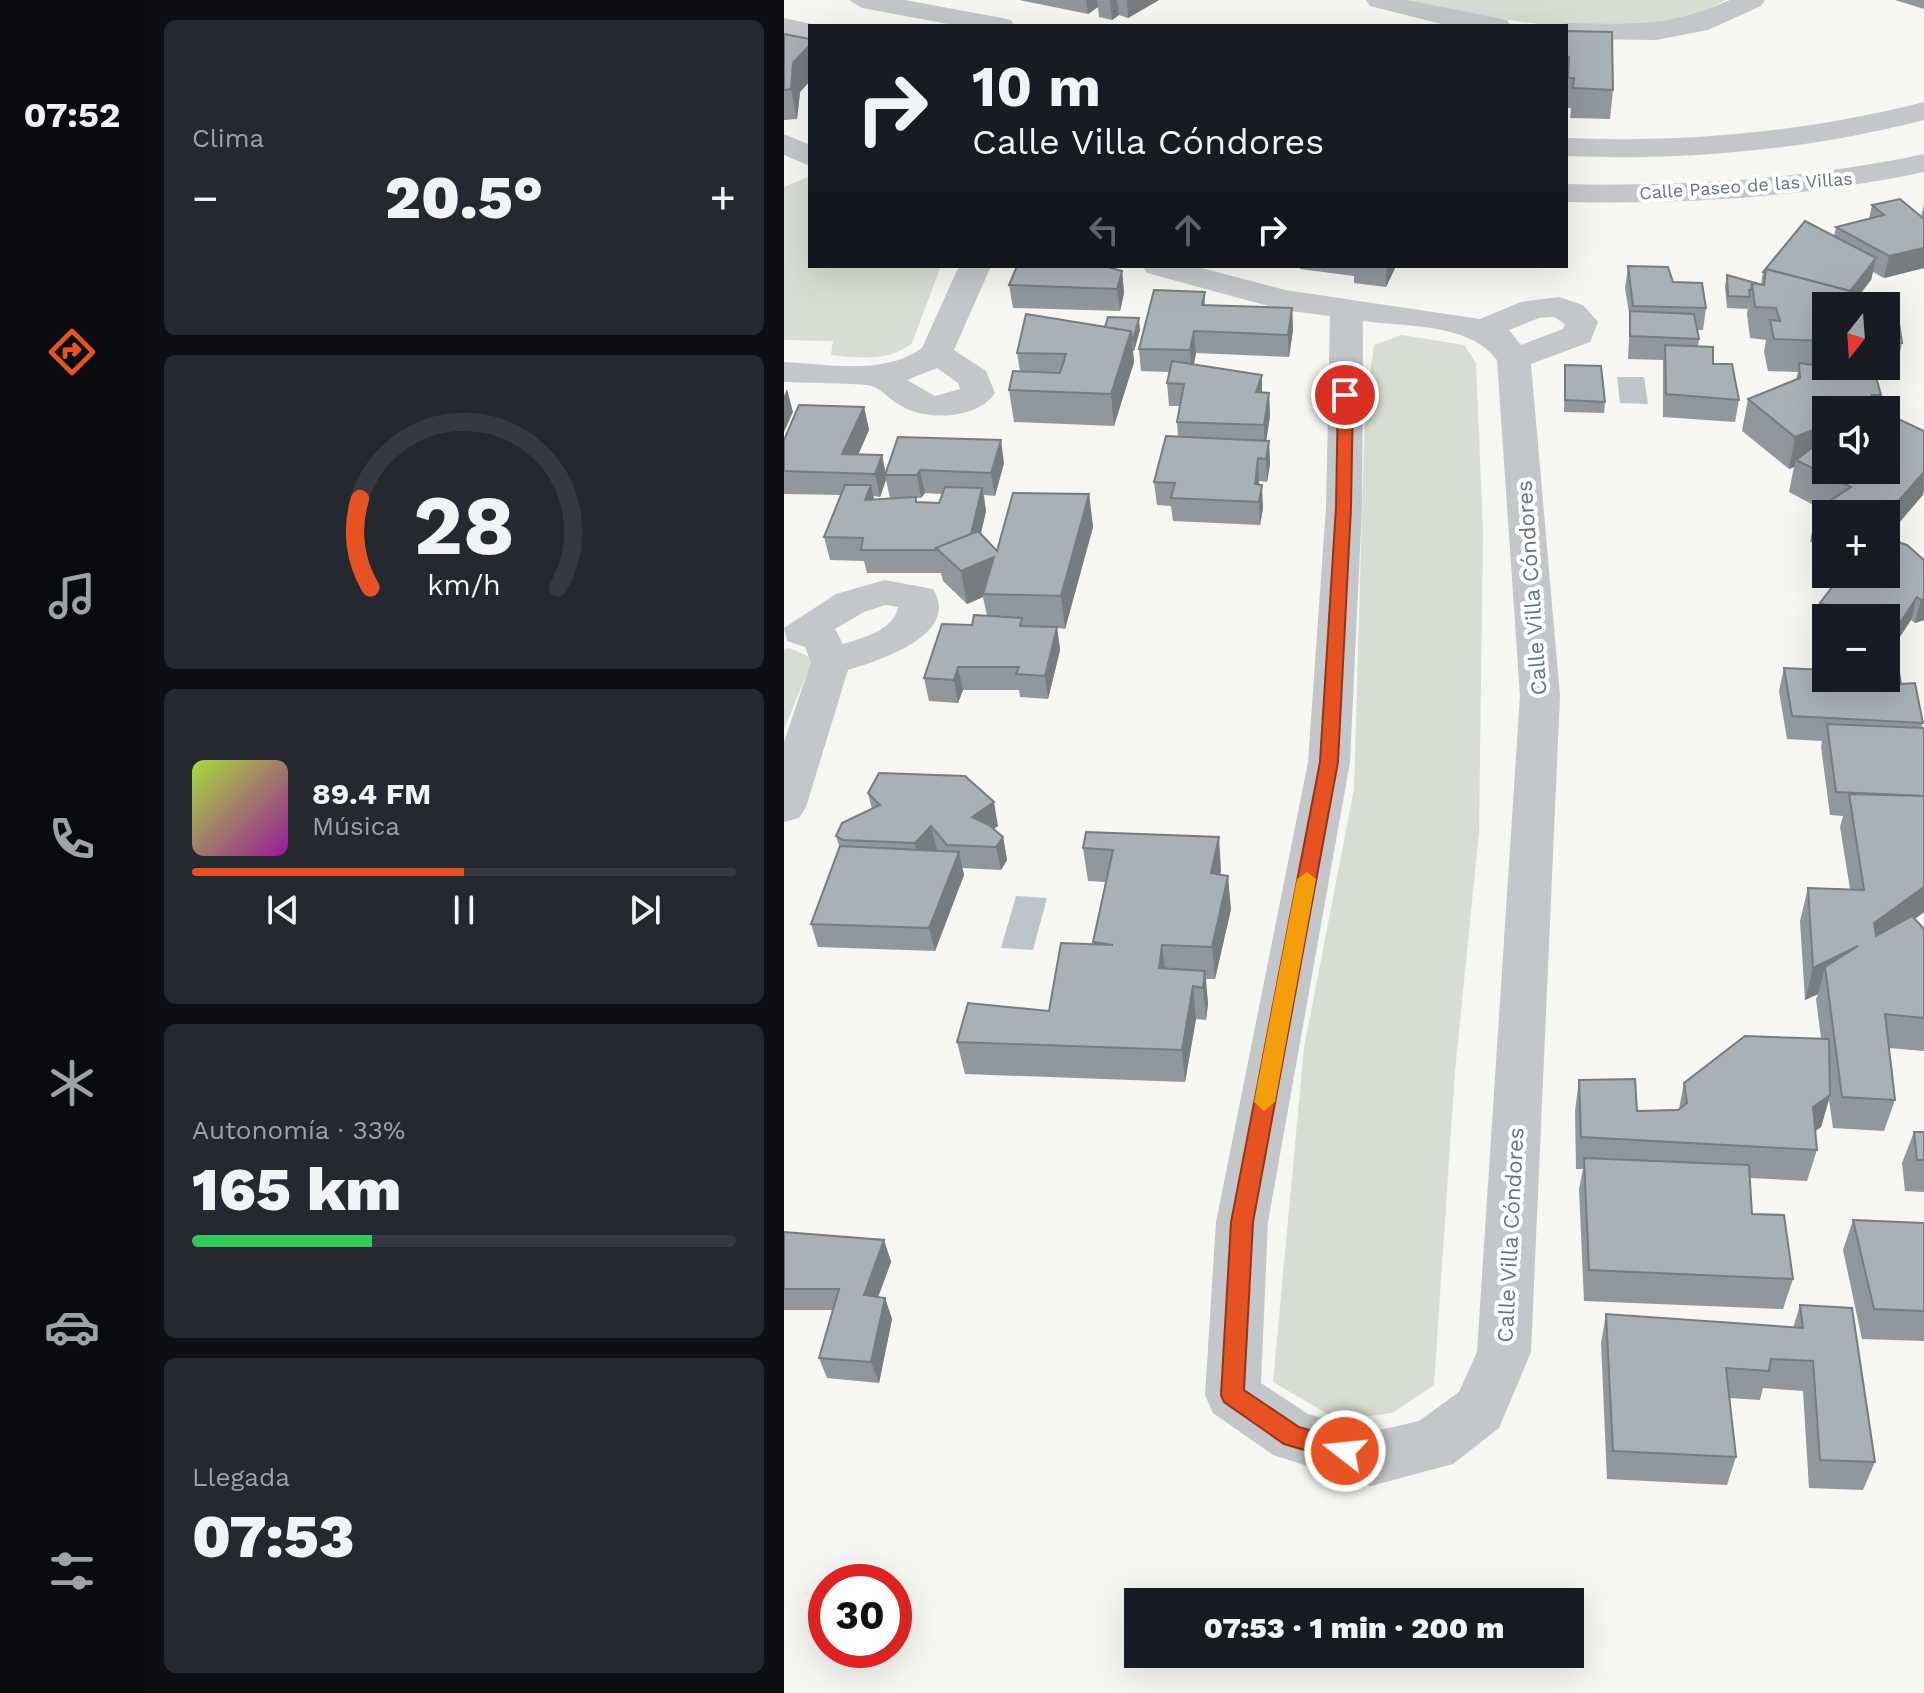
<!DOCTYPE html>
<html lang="es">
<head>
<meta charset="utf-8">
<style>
  :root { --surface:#171b24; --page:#242831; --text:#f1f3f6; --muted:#9ea1a6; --line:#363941; --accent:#e75222 }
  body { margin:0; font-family:"Work Sans",sans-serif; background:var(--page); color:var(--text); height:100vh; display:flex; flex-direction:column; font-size:30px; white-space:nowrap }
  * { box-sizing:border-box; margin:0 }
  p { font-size:26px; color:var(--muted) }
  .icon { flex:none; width:44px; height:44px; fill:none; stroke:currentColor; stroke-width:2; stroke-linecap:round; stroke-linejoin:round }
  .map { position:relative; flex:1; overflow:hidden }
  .drawer { display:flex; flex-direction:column; gap:20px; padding:20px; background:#0d0f14; width:640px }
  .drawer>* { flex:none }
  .top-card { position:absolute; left:24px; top:24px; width:760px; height:244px; border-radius:0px; box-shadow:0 8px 32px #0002; background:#171b24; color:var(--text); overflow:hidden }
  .needle { width:52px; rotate:197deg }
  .buttons { position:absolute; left:1028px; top:292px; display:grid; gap:16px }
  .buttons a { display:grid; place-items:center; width:88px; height:88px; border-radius:0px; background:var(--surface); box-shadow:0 8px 32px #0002; font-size:40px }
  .speed { position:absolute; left:24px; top:1564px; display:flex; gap:16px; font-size:40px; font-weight:700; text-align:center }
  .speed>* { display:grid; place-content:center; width:104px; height:104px; border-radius:50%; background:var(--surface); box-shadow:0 8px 32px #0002; line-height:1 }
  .speed .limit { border:12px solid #d22; background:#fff; color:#111 }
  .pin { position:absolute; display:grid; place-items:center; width:68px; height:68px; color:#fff; margin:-34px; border:4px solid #fff; border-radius:50%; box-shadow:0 2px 8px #0007 }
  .me { position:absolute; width:88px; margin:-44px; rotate:286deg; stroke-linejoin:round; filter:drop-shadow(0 0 6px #0008) }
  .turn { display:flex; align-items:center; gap:28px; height:168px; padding:0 32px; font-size:36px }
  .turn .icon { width:104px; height:104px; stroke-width:2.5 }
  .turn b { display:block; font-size:56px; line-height:68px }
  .lanes { display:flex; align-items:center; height:76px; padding:0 32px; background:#0003; justify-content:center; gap:40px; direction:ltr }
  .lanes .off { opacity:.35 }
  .big { font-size:60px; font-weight:800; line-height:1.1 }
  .drawer .card { flex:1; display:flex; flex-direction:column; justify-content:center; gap:12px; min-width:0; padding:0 28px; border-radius:12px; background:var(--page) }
  .drawer .dial { align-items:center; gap:0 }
  .dial svg { height:208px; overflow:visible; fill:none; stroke:var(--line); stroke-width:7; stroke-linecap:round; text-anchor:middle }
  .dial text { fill:var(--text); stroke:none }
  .song { display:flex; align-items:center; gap:24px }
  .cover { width:96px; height:96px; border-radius:12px; background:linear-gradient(135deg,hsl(80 70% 55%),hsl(300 70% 35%)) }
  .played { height:8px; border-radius:4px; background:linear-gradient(90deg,var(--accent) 50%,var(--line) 50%) }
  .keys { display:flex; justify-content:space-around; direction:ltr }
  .heat { display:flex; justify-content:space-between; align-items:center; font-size:44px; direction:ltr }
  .charge { height:12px; border-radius:6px; background:linear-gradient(90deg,#34c759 33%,var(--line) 0) }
  .trip { position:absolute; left:340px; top:1588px; width:460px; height:80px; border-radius:0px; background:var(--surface); box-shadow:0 8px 32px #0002; font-weight:800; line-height:80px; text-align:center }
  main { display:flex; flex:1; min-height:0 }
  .dock { display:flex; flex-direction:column; width:144px; justify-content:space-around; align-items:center; background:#090b0e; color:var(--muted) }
  .dock .icon { width:56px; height:56px }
  .dock .current { color:var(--accent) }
  .dock b { font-size:36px; color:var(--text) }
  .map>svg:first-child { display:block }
</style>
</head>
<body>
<main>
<nav class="dock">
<b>07:52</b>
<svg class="icon current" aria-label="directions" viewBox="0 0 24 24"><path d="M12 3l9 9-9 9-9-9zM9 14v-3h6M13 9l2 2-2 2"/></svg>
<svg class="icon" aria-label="music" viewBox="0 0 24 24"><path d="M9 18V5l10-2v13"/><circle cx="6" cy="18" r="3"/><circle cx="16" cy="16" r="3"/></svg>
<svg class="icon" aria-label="phone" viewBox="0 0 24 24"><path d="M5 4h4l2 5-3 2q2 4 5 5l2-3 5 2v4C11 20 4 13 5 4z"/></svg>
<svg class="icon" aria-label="climate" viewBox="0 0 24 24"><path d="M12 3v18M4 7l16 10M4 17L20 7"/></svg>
<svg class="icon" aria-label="car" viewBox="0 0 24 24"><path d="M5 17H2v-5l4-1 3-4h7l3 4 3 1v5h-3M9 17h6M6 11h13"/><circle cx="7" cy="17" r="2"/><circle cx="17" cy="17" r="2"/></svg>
<svg class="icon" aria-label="filters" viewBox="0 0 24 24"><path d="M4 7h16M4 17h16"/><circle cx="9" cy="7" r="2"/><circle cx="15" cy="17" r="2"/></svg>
</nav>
<section class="drawer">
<div class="card"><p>Clima</p>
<div class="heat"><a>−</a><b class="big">20.5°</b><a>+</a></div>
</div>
<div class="card dial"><svg viewBox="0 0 100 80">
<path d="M14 69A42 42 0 1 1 86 69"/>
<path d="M14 69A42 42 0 0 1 10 35" stroke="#e75222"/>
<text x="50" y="56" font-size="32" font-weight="700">28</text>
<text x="50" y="72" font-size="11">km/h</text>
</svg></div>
<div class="card">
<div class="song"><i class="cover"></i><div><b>89.4 FM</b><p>Música</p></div></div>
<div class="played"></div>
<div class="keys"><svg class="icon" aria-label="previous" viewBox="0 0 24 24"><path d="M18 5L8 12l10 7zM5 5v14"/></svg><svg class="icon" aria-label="pause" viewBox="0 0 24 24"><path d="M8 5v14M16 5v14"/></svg><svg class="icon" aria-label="next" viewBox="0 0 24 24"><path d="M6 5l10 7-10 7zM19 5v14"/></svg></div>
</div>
<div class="card"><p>Autonomía · 33%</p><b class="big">165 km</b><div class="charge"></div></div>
<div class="card"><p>Llegada</p><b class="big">07:53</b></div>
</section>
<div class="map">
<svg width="1140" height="1693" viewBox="0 0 1140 1693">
  <rect width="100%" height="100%" fill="#f6f6f2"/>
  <!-- green -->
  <g fill="#d7ddd3">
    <path d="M625,0H942C928,7 913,16 898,20C821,40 701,19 625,0Z"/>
    <path d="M26,176V266H157L128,343C105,362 74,358 47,355L49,341L0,340V187Z"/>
    <path d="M618,335L680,345L692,363L699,531L695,832L671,1071L650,1385L608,1413L554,1420L489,1382L520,1048L570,789L581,410L590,345Z"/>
    <path d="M6,648L29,659L0,729V649Z"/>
  </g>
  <!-- water -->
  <g fill="#bbc5ca">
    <path d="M833,377H860L864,404L836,403Z"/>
    <path d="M232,896L263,898L249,950L217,948Z"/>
  </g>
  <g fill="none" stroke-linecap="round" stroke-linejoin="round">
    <!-- street -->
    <g fill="#c3c7ca" fill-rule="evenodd">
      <path d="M65,0H121L218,18L227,20L231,26H175L78,8Z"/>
      <path d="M582,0H624L723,20L727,26H665L586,6Z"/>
      <path d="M946,0H981L977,6L924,30L872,40L782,39V26H772L782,23C849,24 883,28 946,0Z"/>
      <path d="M0,18L37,26H26V38L0,34Z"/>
      <path d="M1140,102V120C1022,150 904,161 782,156V138C904,143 1021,132 1140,102Z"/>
      <path d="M0,134L26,145V166L0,155Z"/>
      <path d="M1140,154V172C1021,197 903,205 782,202V184C903,187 1021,179 1140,154Z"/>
      <path d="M175,266H207L170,350L202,371L211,393C193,419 145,421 119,407C108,402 99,390 88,386C78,383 15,383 0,382V362C45,364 99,376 138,348ZM153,368L174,383L176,389L151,396L123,380Z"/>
      <path d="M358,266H410L501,290L696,319L737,302L775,297L799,305L814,322L806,342L747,364L776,696L747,1352L715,1428L669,1464L587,1486L489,1455L429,1413L421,1395L432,1222L524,762L542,507L546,316L499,310L363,273ZM770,317L781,324L779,329L737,345L725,330L755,318ZM579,321C622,327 686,323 713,360L736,696L693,1352L675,1392L635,1421L587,1432L524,1414L477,1383L484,1222L566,762L578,507Z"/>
      <path d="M101,580L149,589C178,635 93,661 64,670L22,807L15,818L0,822V742L27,662L21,647L3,641L0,628L52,594ZM102,605L114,607C110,630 79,638 59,644L51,629L80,612Z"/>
    </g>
  </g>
  <!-- wall -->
  <g fill="#90989d" fill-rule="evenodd">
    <path d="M235,0H375L344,18L335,15L328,20L315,17L314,7L304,14Z"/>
    <path d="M1111,0H1140V9Z"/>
    <path d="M782,31L829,90L826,119L786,118L787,108H782Z"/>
    <path d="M0,34L26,39V81L16,92L13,119L0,120Z"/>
    <path d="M1088,205L1137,216L1140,205V268L1100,278L1089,272L1087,280L1042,306V366H1102V317L1118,343L1111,374H1091L1097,395L1093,410H1042V470L1140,431V492L1139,495L1102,514H1042V543L1026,542L1033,509L1035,508L1005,492L1010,467L1005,469L958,431L964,399L1012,380L1014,372L984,371L980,352L982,340L966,338L963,314L965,301L964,309L943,308L941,286L943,275L977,284L979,272L1050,236L1052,227L1085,219Z"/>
    <path d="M516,266H612L602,287L570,283V276L516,269Z"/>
    <path d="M844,266L889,282L922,308L919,330H913L915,339L914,346L929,364L955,400L951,422L879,417V360L844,359L846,319L841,288Z"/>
    <path d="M338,271L340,293L336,311L229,308L225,285Z"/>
    <path d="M421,292V305L508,308L509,330L505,357L412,353L410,364L478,392L485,393L486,416L482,441H485L486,464L483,482L475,481L479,508L476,525L389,521L387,506L373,505L370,482L394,437L393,422L396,406H385L383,383L385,372L357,371L355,349Z"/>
    <path d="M321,327L356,330L350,351H349L350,362L330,426L230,422L225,390L236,371L233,353Z"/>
    <path d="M781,365L821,402L820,413L780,412Z"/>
    <path d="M80,407L85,430L74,455H98L102,473L220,463L211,496L200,495L202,511L197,534L213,551L305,494L309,527L281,629L273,628L276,650L264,699L236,697L235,690H179L174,703L145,701L140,678L188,625L203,616L199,597L183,604L159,581L157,573H83L80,561L46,560L40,537L57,495L0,494V440ZM102,480L106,498L90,500L89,496L96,497ZM141,493L158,494L155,503L133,502L132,498H137Z"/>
    <path d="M1140,560V620L1131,623L1127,620L1110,646L1117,684L1139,723L1137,728L1140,912L1131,919L1140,929V1051L1105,1048L1111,1100L1100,1131L1049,1128L1045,1100L1037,1127L1031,1131L1033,1150L1023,1181L965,1178L968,1214L1009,1279L999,1309L800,1301L795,1189L799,1169H792L791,1111L795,1080L853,1111L895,1109L900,1083L1037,1038L1032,999L1034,994L1021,1000L1016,921L1024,888L1066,889L1056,827L1059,816L1046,815L1037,747L1038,741L1003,739L995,691L1000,668L1102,678V618H1042V630L1031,626L1036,603L1049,586L1048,585L1050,574H1102Z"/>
    <path d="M84,793L214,826L209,829L219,837L223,860L217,870L178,868L180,875L151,951L34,947L27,924L56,848L52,836L88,809Z"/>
    <path d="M302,832L437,870L436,875L447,909L431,979H422L424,1004L422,1020L412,1019L401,1082L181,1074L173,1042L265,1011L309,944L322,882L304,881L299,848Z"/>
    <path d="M1130,1132H1140V1192L1121,1191L1118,1163Z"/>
    <path d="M1069,1220L1140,1223V1341L1078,1339L1059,1250Z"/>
    <path d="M0,1232L100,1240L107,1262L94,1297L101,1298L108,1319L95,1383L43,1378L35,1358L49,1310H0Z"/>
    <path d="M1016,1305L1091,1462L1079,1490L1025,1488L1019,1391L979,1388L976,1400L945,1398L952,1457L943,1485L823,1479L817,1343L822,1314L1009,1328Z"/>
  </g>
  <!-- shaded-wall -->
  <g fill="#767c7f">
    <path d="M302,0H313L314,7L304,14Z"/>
    <path d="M326,0H333L335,15L328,20Z"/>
    <path d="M343,0H375L344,18Z"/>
    <path d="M26,45V81L16,92L13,119L7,89L9,63Z"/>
    <path d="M1140,248V268L1100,278L1105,256Z"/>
    <path d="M1092,258L1087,280L1067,306L1062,296Z"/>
    <path d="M603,266H612L602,287Z"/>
    <path d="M338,271L340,293L336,311L333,289Z"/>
    <path d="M508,308L509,330L505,357L504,335Z"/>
    <path d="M355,318L356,330L350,351L349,340Z"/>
    <path d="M347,331L350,362L330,426L327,394Z"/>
    <path d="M410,331L412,353L408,373L406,350Z"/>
    <path d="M478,375V398L472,392Z"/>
    <path d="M3,389L9,412L0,432V396Z"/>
    <path d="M485,393L486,416L481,448L480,425Z"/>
    <path d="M80,407L85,430L66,473L58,454Z"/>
    <path d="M1042,425V455L1012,460L1010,467L1005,469L1011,437Z"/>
    <path d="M217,440L220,463L211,496L207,473Z"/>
    <path d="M485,441L486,464L483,482L482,459Z"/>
    <path d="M98,455L102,480L96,497L91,474Z"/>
    <path d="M474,458L475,481L472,502L471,484Z"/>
    <path d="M1140,465L1139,495L1102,538V515Z"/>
    <path d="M136,470L141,493L137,498L133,475Z"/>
    <path d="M87,485L92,508L81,500Z"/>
    <path d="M478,485L479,508L476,525L475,502Z"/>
    <path d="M198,488L202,511L190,561L186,538Z"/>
    <path d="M305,494L309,527L281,629L277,596Z"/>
    <path d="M210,557L199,594V597L183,604L177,571Z"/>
    <path d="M1133,597L1127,620L1105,653L1112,629Z"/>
    <path d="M1140,599V620L1131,623L1137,600Z"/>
    <path d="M273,627L276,650L264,699L261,676Z"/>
    <path d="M174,667L179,690L174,703L170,680Z"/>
    <path d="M210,802L214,826L192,840L188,817Z"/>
    <path d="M147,826L153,850L136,866L131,843Z"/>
    <path d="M219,837L223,860L217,870L212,847Z"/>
    <path d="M435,837L437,870L430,906L427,873Z"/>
    <path d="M175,852L180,875L151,951L145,928Z"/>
    <path d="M444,876L447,909L431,979L428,947Z"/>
    <path d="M1140,887V912L1081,956L1090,923Z"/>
    <path d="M378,945L382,977L375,968Z"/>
    <path d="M1074,946L1041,967L1034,994L1021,1000L1029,968Z"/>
    <path d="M421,971L424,1004L422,1020L419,988Z"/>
    <path d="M409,986L412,1019L401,1082L398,1050Z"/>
    <path d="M1046,1095L1037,1127L1020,1139L1029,1107Z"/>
    <path d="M100,1240L107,1262L87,1316L80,1295Z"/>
    <path d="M101,1298L108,1319L95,1383L87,1362Z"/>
  </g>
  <!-- building -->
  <g fill="#a8b1b6" stroke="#767c7f" stroke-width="2">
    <path d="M782,31L828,32L829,90L789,88L790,78H784L785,57H782Z"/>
    <path d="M0,34L26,39V45L9,63L7,89L0,90Z"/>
    <path d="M1116,199L1140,219V248L1105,256L1052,227L1100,215L1088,205Z"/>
    <path d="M1021,221L1092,258L1066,291L982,269V273L979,272Z"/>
    <path d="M233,266H320L338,271L333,289L225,285Z"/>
    <path d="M844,266L884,267L889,282L918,283L922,308L849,306Z"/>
    <path d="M982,269L1074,293L1076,306H1042V341L990,339L986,320L996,321L992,308L971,307L968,283L980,285Z"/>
    <path d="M943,275L975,284L968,283L967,290H965L966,297L944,296Z"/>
    <path d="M370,290L421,292L418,305L508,308L504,335L410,331L406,350L355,349Z"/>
    <path d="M846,311L910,314L915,339L846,336Z"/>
    <path d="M242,314L347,331L327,394L225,390L229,371L276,373L282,354L233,353Z"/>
    <path d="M324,317L355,318L349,340L348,339L347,331L321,327Z"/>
    <path d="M1102,317H1114L1118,343L1102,342Z"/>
    <path d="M881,345L929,347V364H948L955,400L882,394Z"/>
    <path d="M1032,347H1042V366H1089L1097,395H1088L1090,406L1081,410H1042V425L1011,437L964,399L1016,378L1015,363L1036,366Z"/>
    <path d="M388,361L478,375L472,392L485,393L480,425L393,422L400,384L383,383Z"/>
    <path d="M781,365L817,366L821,402L781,400Z"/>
    <path d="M15,405L80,407L58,454L98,455L91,474L0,471V440Z"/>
    <path d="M1110,417L1140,431V472L1102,515L1033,509L1067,487L1012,460L1042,437V470H1102V424Z"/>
    <path d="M382,436L485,441L482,459L474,458L471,484L478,485L475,502L387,498L391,483L370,482Z"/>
    <path d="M114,437L217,440L207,473L136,470L133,475H101Z"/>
    <path d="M61,485H87L81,500L132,497V502L155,503L161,487L198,488L187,534L152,548L154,550H77L79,538L40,537Z"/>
    <path d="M229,493L305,494L277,596L199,594L210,557L177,571L152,548L194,531L213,551Z"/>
    <path d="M1102,538L1123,545L1140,560V599L1137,600L1133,597L1112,629L1102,626V618H1079L1036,603L1058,574H1102Z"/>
    <path d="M190,615L238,618L236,626L273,627L261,676L232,674L235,667H174L170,680L140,678L158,624L188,625Z"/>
    <path d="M1102,642L1110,644L1117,684L1131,683L1139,723L1008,716L1000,668L1042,670V678H1102Z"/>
    <path d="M1043,724L1140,728V796L1052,792Z"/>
    <path d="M95,773L181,776L210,802L188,817L205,825L219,837L212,847L163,845L147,826L131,843L59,840L52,836L58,823L96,805L84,793Z"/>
    <path d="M1065,794L1140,796V887L1090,923L1092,936L1128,916L1140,929V1018L1101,1014L1111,1100L1058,1097L1041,967L1074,946L1029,968L1024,888L1080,890Z"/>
    <path d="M302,832L435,837L427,873L444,876L428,947L378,945L375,968L421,971L419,988L409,986L398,1050L173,1042L184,1003L265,1011L277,943L329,945L309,942L329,850L299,848Z"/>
    <path d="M56,846L175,852L145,928L27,924Z"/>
    <path d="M961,1036L1045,1039L1046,1095L1029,1107L1033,1150L797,1137L795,1080L851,1079L853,1111L894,1110L903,1103L900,1083Z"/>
    <path d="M1130,1132H1140V1160H1133Z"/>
    <path d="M800,1158L965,1165L968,1214L1000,1215L1009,1279L805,1270Z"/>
    <path d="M1069,1220L1140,1223V1311L1090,1309Z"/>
    <path d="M0,1232L100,1240L80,1295L101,1298L87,1362L35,1358L55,1289H0Z"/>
    <path d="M1016,1305L1068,1308L1091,1462L1036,1460L1029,1361L987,1359L985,1371L942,1368L952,1457L829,1451L822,1314L1019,1328Z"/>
  </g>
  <!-- route -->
  <path fill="#e75222" stroke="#963516" stroke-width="2" d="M561,390L569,395L567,507L554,762L469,1222L460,1390L515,1427L569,1443L573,1451L569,1459L561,1462L500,1444L440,1402L437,1395L447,1222L536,762L552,507L554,395Z"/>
  <!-- slow -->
  <path fill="#f59e0b" d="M523,872L532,879L491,1102L480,1111L470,1102L513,879Z"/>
  <g text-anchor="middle" stroke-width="8" stroke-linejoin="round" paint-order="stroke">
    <!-- far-street labels -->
    <g font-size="18" fill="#647684" stroke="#fff">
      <text transform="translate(962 186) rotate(-4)" y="6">Calle Paseo de las Villas</text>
    </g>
    <!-- street labels -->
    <g font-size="22" fill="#647684" stroke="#fff">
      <text transform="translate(747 588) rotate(-94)" y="8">Calle Villa Cóndores</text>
      <text transform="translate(726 1235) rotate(-87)" y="8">Calle Villa Cóndores</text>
    </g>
  </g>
</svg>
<div class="buttons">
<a><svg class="needle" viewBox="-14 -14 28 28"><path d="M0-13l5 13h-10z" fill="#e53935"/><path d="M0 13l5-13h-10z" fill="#9ea1a6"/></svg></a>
<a><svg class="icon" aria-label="sound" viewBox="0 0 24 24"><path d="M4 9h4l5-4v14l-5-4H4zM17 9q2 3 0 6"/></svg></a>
<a>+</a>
<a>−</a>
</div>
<div class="speed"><div class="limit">30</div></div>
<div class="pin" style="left:561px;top:395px;background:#d93025"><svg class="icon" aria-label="arrive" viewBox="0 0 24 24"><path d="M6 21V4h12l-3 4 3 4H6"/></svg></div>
<svg class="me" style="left:561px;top:1451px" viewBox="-20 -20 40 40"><circle r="17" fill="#e75222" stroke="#fff" stroke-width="3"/><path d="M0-11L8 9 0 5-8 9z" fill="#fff"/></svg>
<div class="trip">07:53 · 1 min · 200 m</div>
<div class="top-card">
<div class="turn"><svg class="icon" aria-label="right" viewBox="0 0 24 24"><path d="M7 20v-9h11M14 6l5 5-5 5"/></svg><div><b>10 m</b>Calle Villa Cóndores</div></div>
<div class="lanes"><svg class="icon off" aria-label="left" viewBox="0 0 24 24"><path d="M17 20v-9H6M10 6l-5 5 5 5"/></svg><svg class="icon off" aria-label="ahead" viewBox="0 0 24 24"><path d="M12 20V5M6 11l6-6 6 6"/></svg><svg class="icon" aria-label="right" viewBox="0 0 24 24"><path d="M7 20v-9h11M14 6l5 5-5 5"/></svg></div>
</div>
</div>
</main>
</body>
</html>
